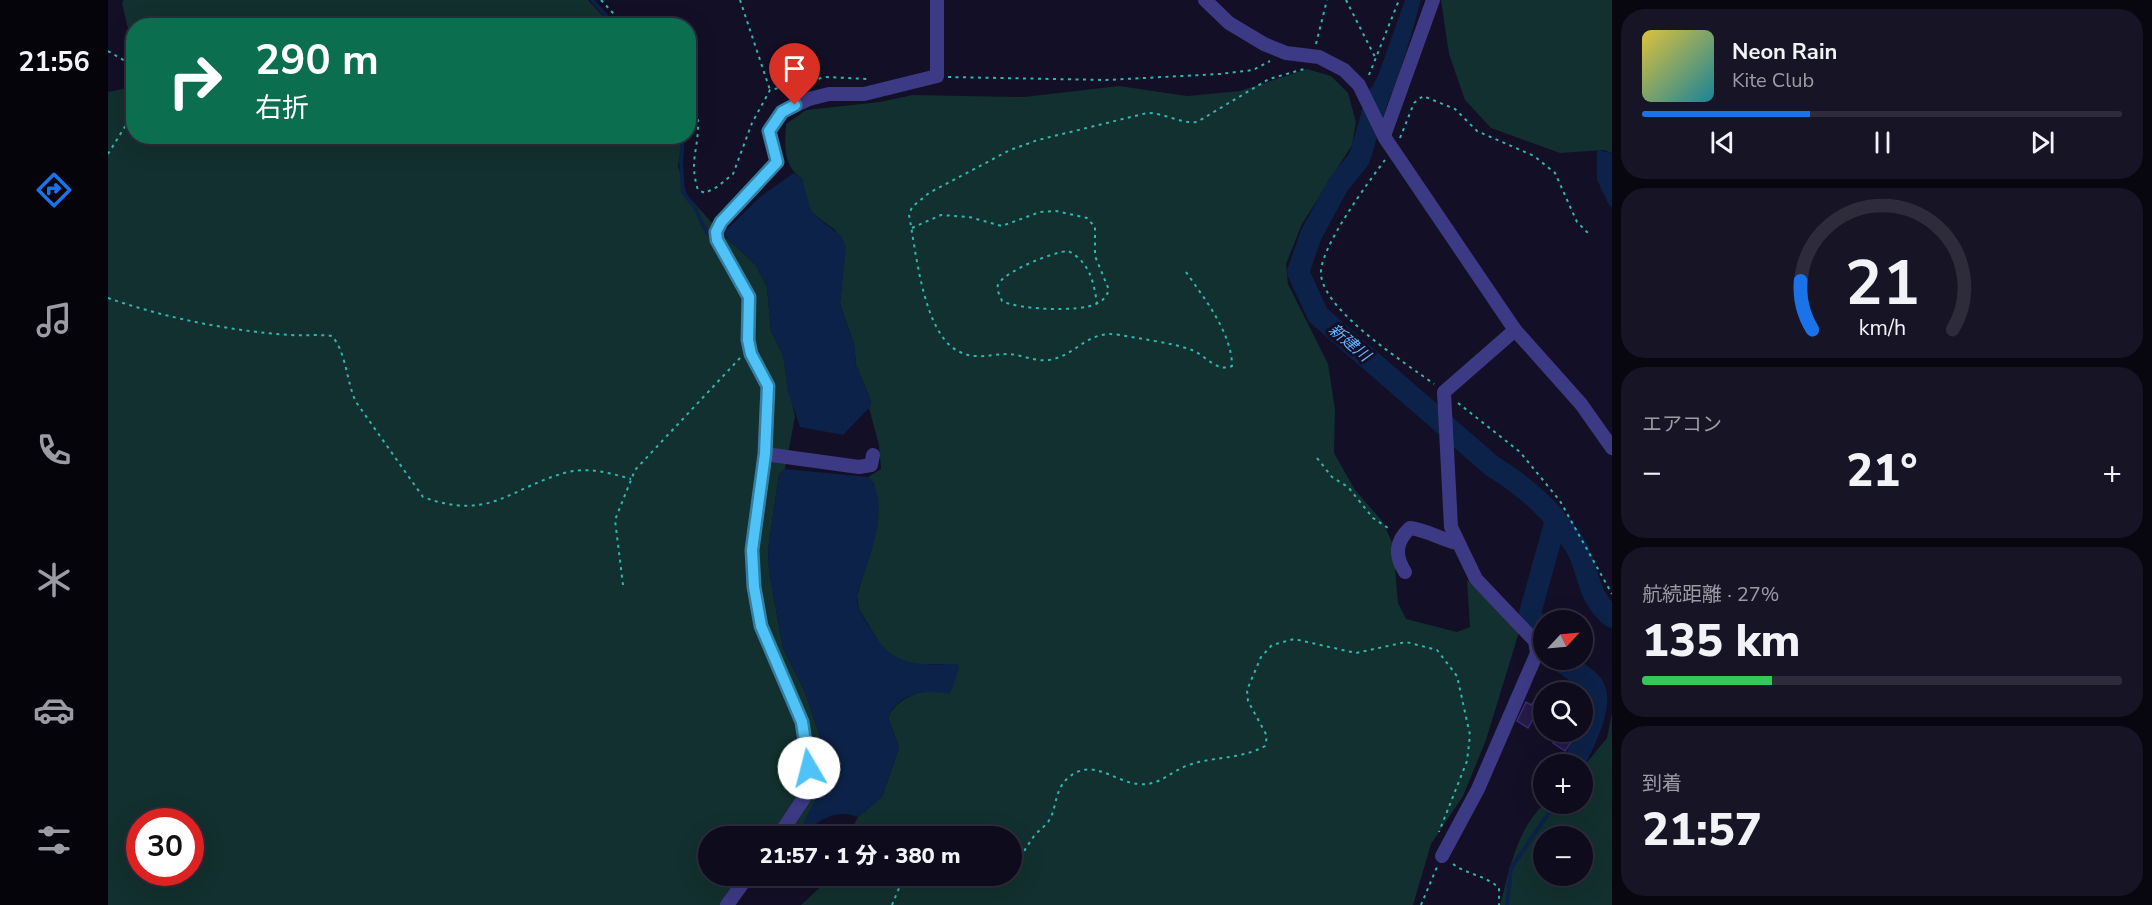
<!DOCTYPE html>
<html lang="ja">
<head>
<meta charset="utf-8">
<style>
  :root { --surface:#0e0b1c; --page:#171425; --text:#f1f3f6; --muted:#9b9ba3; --line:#2e2b3b; --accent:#1a73e8 }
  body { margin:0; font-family:"Nunito Sans","Noto Sans JP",sans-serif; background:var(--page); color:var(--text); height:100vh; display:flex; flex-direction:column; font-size:22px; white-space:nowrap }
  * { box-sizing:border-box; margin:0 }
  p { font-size:20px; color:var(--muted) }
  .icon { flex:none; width:33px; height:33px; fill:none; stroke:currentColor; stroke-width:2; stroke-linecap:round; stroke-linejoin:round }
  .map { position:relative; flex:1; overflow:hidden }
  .drawer { display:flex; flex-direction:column; gap:9px; padding:9px; background:#08060f; width:540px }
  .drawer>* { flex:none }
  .guide { position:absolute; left:18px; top:18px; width:570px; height:126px; border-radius:24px; box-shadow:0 6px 24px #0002,0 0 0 2px var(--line); background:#0b6e4f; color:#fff; overflow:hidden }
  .needle { width:39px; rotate:64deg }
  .controls { position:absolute; left:1425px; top:610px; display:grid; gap:12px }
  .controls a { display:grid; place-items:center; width:60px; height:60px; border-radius:50%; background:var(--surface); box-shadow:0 6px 24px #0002,0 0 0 2px var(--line); font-size:30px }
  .speed { position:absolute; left:18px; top:808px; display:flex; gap:12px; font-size:30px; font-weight:700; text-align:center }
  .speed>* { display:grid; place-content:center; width:78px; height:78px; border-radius:50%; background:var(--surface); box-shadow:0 6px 24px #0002,0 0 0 2px var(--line); line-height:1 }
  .speed .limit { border:9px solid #d22; background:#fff; color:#111 }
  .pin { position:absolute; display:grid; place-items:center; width:51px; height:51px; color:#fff; margin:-62px -26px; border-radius:50% 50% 50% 0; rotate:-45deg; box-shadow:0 0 6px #0007 }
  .pin .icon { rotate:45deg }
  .me { position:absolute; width:66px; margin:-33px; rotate:352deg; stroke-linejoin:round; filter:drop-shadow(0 0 4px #0008) }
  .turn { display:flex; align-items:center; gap:21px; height:126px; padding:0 30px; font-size:27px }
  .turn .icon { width:78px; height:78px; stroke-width:2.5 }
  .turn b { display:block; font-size:42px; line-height:51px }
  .big { font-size:45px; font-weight:800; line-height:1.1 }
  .drawer .tile { flex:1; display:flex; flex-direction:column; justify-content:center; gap:9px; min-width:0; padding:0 21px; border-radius:24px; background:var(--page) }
  .drawer .dial { align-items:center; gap:0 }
  .dial svg { height:156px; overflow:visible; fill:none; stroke:var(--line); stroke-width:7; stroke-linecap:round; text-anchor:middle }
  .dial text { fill:var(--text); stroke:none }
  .song { display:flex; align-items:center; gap:18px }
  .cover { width:72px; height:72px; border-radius:9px; background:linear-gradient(135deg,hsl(50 70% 55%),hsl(190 70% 35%)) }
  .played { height:6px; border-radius:3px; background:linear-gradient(90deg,var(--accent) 35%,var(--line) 35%) }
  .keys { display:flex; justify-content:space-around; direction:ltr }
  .heat { display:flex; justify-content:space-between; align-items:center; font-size:33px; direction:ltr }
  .charge { height:9px; border-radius:4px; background:linear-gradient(90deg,#34c759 27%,var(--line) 0) }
  .trip { position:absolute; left:590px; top:826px; width:324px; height:60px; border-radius:30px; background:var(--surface); box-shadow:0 6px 24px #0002,0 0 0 2px var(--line); font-weight:800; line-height:60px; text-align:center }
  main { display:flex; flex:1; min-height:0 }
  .tab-bar { display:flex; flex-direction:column; width:108px; justify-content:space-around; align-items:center; background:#06040b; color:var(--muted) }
  .tab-bar .icon { width:42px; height:42px }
  .tab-bar .selected { color:var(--accent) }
  .tab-bar b { font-size:27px; color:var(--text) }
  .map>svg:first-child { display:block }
</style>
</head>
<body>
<main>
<nav class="tab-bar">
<b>21:56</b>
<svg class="icon selected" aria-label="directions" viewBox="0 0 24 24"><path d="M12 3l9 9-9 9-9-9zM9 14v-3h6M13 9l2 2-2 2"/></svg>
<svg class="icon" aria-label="music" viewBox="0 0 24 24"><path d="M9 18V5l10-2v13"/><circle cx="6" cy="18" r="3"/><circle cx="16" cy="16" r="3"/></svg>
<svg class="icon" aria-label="phone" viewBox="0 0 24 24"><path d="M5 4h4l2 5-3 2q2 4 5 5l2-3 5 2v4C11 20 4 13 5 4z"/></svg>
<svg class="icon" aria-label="climate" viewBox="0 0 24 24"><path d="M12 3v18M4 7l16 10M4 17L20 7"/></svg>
<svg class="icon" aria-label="car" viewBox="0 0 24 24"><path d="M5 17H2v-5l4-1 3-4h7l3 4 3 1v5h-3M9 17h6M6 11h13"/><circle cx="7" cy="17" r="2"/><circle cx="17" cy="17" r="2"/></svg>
<svg class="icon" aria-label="filters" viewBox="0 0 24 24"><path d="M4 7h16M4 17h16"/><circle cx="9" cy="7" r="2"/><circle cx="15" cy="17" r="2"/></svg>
</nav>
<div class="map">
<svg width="1504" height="905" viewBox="0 0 1504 905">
  <rect width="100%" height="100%" fill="#130f26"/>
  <!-- green -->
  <g fill="#12302f" fill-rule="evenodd">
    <path d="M16,0H480L503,25L26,26L25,41L21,33L14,3Z"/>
    <path d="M1333,0H1504V153L1496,150L1452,153L1383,128L1357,100L1341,54Z"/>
    <path d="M1199,69L1223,76L1240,93L1248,122L1244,145L1194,224L1178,264L1180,284L1220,364L1227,409L1226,453L1247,490L1275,522L1285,545L1290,603L1298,619L1349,632L1362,627L1359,580L1411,632L1378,740L1355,796L1323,844L1305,905H693L718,882L721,876H903V837H740L750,817L774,797L791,747L780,718C792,691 820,693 844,682L850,664H804L787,657L775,649L751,609L749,596L769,525L766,484L760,477L773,469L771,445L761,408L763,401L748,365L746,344L732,304L737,247L727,230L704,213L699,204L694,179C674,164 677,146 678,124L698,110L772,102L805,95L916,97L1011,86L1079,96L1132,91Z"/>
    <path d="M25,87L26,136L575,137L570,166L579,195L614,234L647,264L659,287L663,331L675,355L687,417L677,469L671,474L660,550L661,571L675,648L697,692L715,746L713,790L694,826L685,837H600V876H650L622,905H0V92ZM32,822H82V873H32Z"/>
    <path d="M1504,712V905H1392C1401,871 1409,829 1436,804H1474L1475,767L1499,738ZM1436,837H1474V876H1436Z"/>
  </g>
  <!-- water -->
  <g fill="#0c2248">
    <path d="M1297,0H1313C1300,46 1288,93 1264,135L1253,111L1271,73Z"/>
    <path d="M1489,150L1504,153V206L1502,207L1489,180Z"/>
    <path d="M686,173L694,179L704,213L733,236L738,247L732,304L746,344L748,365L763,401L761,408L735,435L692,427L680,392L675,355L663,331L659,287L647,264L614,234L652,197Z"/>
    <path d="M677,469L760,477C782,500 765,546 756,574C754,581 750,588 749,596C748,610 759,622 765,633C787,669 812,664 850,664L851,668L842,694C817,689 790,693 780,718L791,747L774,797L750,817C726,808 710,821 692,837H685L694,826L713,790L715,746L697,692L675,648L661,571L660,550L671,474Z"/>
  </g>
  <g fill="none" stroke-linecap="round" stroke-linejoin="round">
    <!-- stream -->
    <g stroke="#0c2248" stroke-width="4">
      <path d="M484,0L507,26"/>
      <path d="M575,136L573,162L575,192L587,208L599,233L605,234"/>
      <path d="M1399,905L1403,868L1447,804"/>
    </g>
    <!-- river -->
    <g stroke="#0c2248" stroke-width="22">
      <path d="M1270,96L1251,159L1230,185L1203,235L1190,272L1210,315L1384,466C1417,486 1446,512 1467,545C1482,569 1477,595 1504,617"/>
      <path d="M1436,639L1422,613L1448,520"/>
      <path d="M1451,660C1461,667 1478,676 1485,686C1497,705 1473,747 1465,765"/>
    </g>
  </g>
  <!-- building -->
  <g fill="#241b47" stroke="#3b2d73" stroke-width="1.5">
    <path d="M1436,688L1439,693H1436V714L1430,710L1420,728L1409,721L1418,702L1423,705Z"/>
    <path d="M1453,732H1459L1467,737L1457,751L1445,743Z"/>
  </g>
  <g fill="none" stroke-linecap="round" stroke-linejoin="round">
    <!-- path -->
    <g stroke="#2fb8b0" stroke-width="2" stroke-dasharray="3 4.5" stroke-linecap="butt">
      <path d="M493,0L517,26"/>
      <path d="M632,0L662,90"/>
      <path d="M1238,0L1268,59"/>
      <path d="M1208,44L1219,0"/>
      <path d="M0,51L19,62L26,71"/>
      <path d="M1261,75L1291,0"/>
      <path d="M840,77L998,80L1112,74L1145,70L1162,61"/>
      <path d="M580,83C585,97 590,110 590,125C590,152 581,161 590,190L597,193L609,187L625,174L644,123L662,90L718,77L759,79"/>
      <path d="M1292,138L1306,103L1315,96L1347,109L1369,131L1426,156L1447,173L1469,222L1481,234"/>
      <path d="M0,154L26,112"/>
      <path d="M1277,160C1261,181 1210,250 1213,275C1217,312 1296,362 1326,384"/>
      <path d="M804,228L833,215L861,217L894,226L932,212L948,211L979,218L987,227V256L1001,290C998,297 995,301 988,304C971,312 911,310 894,301C892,295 887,289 891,283C900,270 945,252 960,251C981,261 986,282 989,304"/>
      <path d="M1078,272C1096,298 1124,333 1124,366C1109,373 1097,355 1084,350C1065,343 1033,339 1012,335C979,329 970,355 941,360C928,362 914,355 901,354C884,354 868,360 852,352C815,336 808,250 801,215L804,207L821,193L902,150L930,140L1039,113C1057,113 1073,124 1089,122L1161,79L1196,69"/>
      <path d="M0,298C58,318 121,331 183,335C197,336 210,334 224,336C239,354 238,381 248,402L315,497C383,522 402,487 460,472C481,467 502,473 523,479"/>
      <path d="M1350,403L1412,452L1452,501L1504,594"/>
      <path d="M1209,458L1224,477L1240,487L1265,518L1283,530"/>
      <path d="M515,585L507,520L527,470L632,358"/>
      <path d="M1345,864C1360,875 1377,875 1391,888V905"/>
      <path d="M903,869C913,858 918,847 926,836C931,830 938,826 942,819C949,805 947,789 960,778C985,756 1006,783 1032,784C1051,786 1062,772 1078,766C1104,756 1132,760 1157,746L1159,736L1140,701L1139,690L1153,657L1164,645L1186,639L1248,653L1298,642L1329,650L1349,676L1362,735L1359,761L1331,832"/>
      <path d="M784,905L796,876"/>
      <path d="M1313,905L1329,867"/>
    </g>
    <!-- street -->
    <g stroke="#3d3a85" stroke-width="14">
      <path d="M1097,0L1121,23L1156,44L1178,53L1211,57L1236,70L1251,85L1277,138L1407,330L1473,404L1504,448"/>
      <path d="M1276,136L1325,0"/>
      <path d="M657,454L751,467L763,465L765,455"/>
      <path d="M1297,572C1286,555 1288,541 1302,528C1319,530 1332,539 1349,543"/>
      <path d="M670,837L696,798L701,768L694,722L653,626L646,587L644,550L657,454L660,386L643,354L640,340L641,297L609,240L608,232L613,222L669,162L661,131L674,112L701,99L721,94H756L829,76V0"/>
      <path d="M1334,856L1370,789L1429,653L1427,641L1368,579L1343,527L1336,392L1407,330"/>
      <path d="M619,905L640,876"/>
    </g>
  </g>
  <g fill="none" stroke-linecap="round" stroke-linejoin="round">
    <!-- route casing -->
    <g stroke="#337fa1" stroke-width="15">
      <path id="route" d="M687,105L674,112L661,131L669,162L613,222L608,232L609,240L641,297L640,340L643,354L660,386L657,454L644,550L646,587L653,626L694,722L701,768"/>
    </g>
    <!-- route -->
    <use href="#route" stroke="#4fc3f7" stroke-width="10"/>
  </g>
  <g text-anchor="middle" stroke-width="6" stroke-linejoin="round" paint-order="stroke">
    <!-- water labels -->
    <g font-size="16" font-style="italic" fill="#62b6ff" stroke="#130f26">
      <text transform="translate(1242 342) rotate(40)" y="6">新建川</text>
    </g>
  </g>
</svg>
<div class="controls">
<a><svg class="needle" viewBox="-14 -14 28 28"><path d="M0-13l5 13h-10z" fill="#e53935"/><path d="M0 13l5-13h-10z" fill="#9b9ba3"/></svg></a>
<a><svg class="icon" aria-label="search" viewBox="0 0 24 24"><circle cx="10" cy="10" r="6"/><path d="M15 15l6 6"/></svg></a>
<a>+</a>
<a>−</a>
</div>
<div class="speed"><div class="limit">30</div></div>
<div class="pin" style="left:687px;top:105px;background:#d93025"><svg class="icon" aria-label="arrive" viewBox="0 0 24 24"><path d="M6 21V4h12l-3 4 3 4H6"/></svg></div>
<svg class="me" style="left:701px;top:768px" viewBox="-20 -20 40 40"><circle r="19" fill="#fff"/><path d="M0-13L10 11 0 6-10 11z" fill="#4fc3f7"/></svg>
<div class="trip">21:57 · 1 分 · 380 m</div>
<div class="guide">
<div class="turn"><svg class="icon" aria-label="right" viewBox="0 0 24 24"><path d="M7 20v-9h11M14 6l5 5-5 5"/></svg><div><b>290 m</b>右折</div></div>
</div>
</div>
<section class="drawer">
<div class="tile">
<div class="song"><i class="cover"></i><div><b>Neon Rain</b><p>Kite Club</p></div></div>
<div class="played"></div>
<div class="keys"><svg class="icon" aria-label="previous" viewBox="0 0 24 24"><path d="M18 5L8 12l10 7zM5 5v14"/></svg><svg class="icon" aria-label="pause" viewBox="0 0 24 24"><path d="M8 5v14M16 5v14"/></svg><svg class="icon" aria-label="next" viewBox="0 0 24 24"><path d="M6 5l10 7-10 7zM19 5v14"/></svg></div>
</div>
<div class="tile dial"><svg viewBox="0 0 100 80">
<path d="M14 69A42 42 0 1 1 86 69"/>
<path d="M14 69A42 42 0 0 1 8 44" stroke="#1a73e8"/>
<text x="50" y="56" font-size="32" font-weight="700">21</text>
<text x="50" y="72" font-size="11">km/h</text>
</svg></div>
<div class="tile"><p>エアコン</p>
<div class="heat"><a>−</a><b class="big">21°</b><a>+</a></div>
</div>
<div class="tile"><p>航続距離 · 27%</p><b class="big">135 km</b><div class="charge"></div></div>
<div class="tile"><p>到着</p><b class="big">21:57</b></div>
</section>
</main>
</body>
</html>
